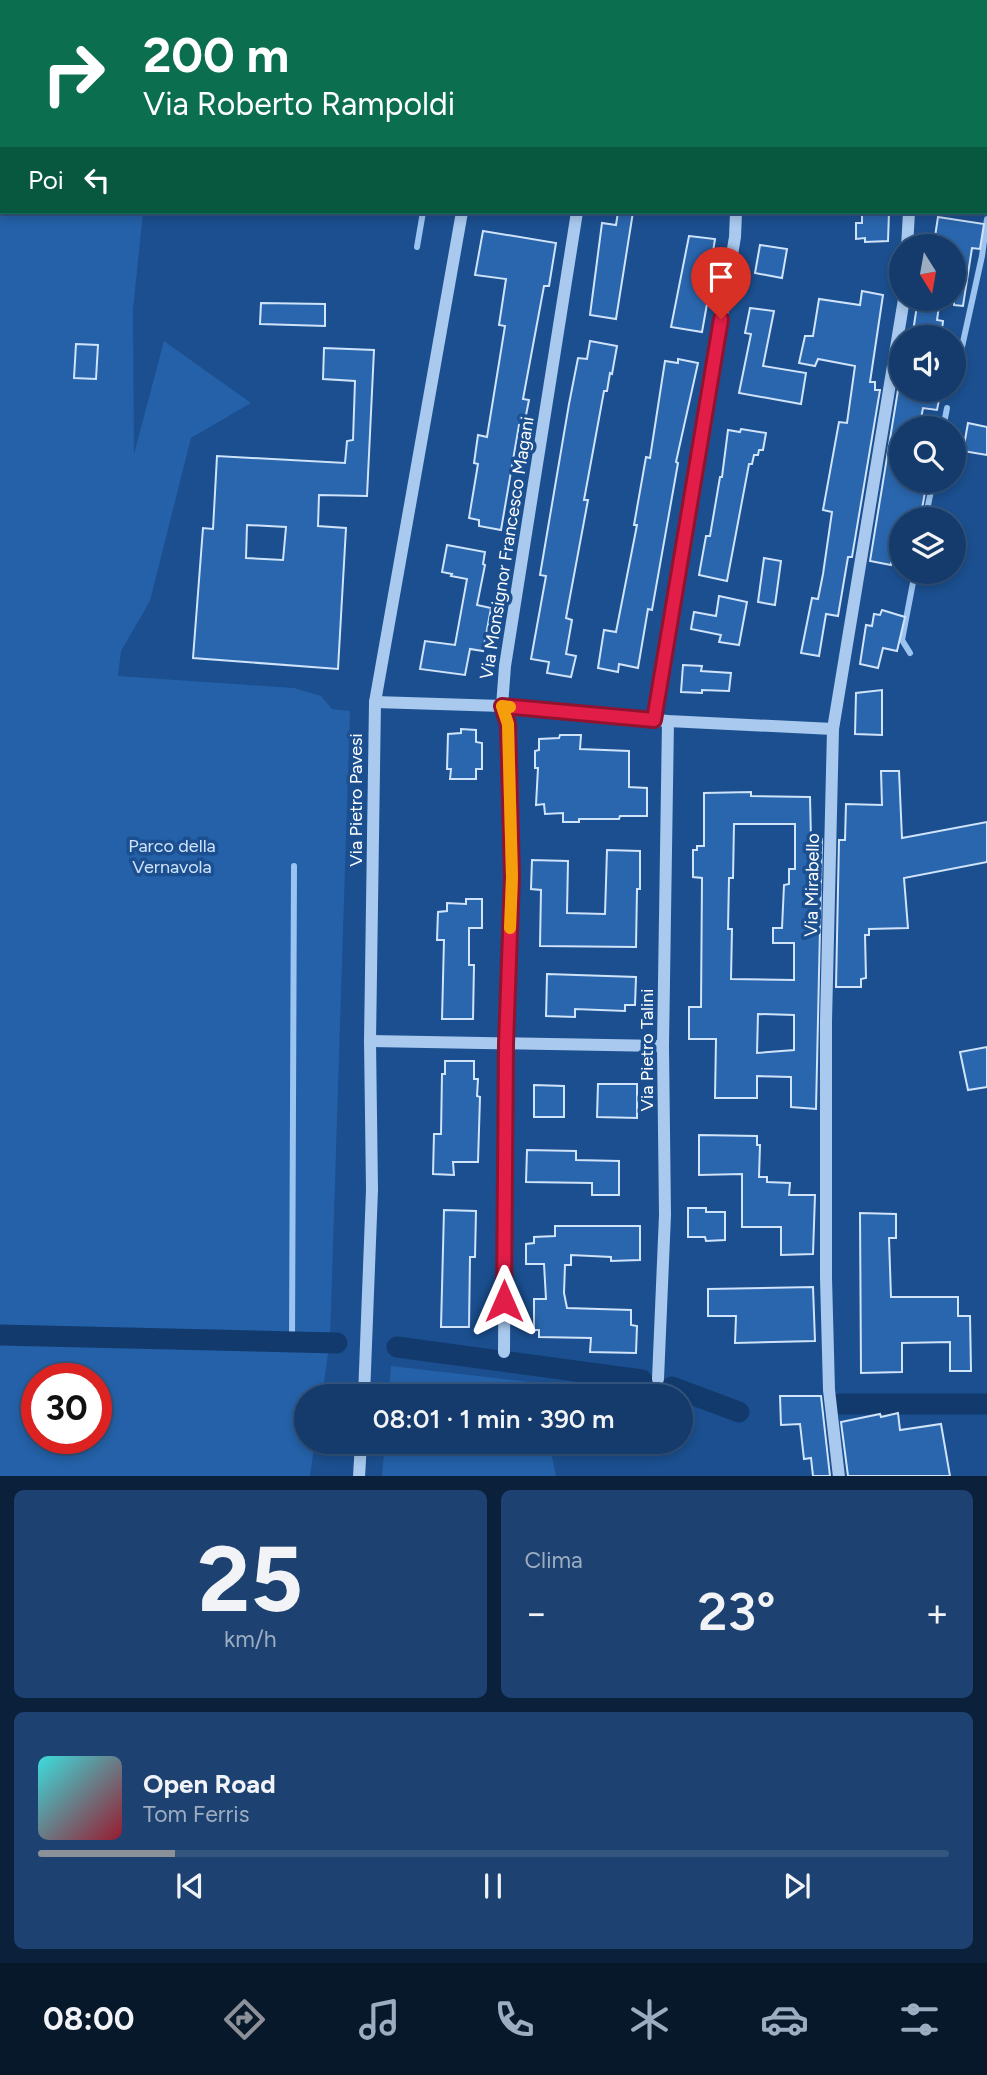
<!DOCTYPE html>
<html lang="it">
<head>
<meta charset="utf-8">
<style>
  :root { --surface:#143b6b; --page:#1d4271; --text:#f1f3f6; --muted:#9dadc1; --line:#33557e; --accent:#8c9099 }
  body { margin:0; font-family:Figtree,sans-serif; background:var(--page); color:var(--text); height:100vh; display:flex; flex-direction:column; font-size:26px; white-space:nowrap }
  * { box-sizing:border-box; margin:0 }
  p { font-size:23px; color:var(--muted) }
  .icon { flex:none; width:38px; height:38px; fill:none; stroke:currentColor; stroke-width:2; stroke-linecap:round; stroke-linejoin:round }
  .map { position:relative; height:1476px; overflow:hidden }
  .panel { display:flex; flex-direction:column; gap:14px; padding:14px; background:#0b203b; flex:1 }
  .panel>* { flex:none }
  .banner { position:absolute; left:0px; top:0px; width:987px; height:214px; box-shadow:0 4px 10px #0003,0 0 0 2px var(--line); background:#0b6e4f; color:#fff; overflow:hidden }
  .needle { width:46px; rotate:169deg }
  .tools { position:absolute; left:889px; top:234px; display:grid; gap:14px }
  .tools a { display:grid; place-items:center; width:77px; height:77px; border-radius:50%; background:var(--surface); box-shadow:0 4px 10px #0003,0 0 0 2px var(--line); font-size:35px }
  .speed { position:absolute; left:21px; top:1363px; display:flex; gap:14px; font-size:35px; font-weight:700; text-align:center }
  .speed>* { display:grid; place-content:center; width:91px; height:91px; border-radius:50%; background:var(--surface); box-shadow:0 4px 10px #0003,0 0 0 2px var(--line); line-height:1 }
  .speed .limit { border:10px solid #d22; background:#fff; color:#111 }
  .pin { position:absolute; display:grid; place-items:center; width:60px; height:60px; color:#fff; margin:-72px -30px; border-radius:50% 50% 50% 0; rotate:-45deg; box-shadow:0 0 7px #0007 }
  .pin .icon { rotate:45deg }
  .me { position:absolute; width:77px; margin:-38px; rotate:0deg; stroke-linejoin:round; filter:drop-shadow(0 0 5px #0008) }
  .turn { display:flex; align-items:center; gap:24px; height:147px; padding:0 28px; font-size:32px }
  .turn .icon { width:91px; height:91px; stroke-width:2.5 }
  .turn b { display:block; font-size:49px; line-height:60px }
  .then { display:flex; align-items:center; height:66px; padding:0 28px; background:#0003; gap:14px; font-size:26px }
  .big { font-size:52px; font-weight:600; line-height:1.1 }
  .panel .card { flex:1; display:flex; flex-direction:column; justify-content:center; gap:10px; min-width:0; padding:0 24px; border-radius:10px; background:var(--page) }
  .panel .dial { align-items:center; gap:0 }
  .dial b { font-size:91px; line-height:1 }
  .song { display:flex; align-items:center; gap:21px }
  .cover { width:84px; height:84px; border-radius:10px; background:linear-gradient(135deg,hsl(180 70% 55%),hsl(350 70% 35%)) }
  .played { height:7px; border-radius:4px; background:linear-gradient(90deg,var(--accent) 15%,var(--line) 15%) }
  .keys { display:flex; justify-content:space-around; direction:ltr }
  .heat { display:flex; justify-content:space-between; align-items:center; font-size:38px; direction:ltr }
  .panel .tiles { flex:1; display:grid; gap:14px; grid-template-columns:1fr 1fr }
  .card:last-child { grid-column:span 2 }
  .trip { position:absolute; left:294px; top:1384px; width:399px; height:70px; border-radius:35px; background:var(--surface); box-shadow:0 4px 10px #0003,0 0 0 2px var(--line); font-weight:600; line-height:70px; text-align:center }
  .tabs { display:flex; height:112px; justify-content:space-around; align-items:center; background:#08182b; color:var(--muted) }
  .tabs .icon { width:49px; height:49px }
  .tabs .active { color:var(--accent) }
  .tabs b { font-size:32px; color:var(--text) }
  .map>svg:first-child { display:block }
</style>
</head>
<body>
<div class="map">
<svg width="987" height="1477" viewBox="0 0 987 1477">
  <rect width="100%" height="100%" fill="#1b4f8f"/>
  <!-- green -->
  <g fill="#2461a8" fill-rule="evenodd">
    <path d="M0,0H165L2,2V212H143L133,310L134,454L164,341L251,403L191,438L150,601L121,651L118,676L294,688L321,696L332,709L350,711L330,1340L322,1396H306V1442H315L310,1476L0,1477ZM37,1379H96V1438H37Z"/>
    <path d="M391,1366L538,1383L541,1396H389Z"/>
    <path d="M385,1442H549L556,1476H382Z"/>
  </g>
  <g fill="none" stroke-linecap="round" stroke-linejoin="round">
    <!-- stream -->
    <g stroke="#9cc4f0" stroke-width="6">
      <path d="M442,2V0"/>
      <path d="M417,247L423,212"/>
      <path d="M954,383L982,256L987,219"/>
      <path d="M943,429L947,408"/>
      <path d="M925,520L933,481"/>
      <path d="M910,653L902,640L915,572"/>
      <path d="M292,1343L294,866"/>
    </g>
    <!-- canal -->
    <g stroke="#123a6d" stroke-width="21">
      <path d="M0,1335L337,1343"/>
      <path d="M397,1347L642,1380"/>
      <path d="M672,1387L739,1412"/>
      <path d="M839,1404H987"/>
    </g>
  </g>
  <!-- building -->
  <g fill="#2a66ad" stroke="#cfe3fa" stroke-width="2" fill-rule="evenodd">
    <path d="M618,212H633L616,319L590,315L602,223L616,225Z"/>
    <path d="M862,212H889L888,241L865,242V238L856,239V223H862Z"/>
    <path d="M938,217L984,224L980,249L972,248L963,306L954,305V245L934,243Z"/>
    <path d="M483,231L556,243L549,286H544L523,399L529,400L524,425H519L501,530L479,526V520L469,518L478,464L474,463L478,435L487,437L505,326L499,325L506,279L475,275Z"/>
    <path d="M689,236L715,239L712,258L715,259L702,332L671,327Z"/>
    <path d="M760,245L787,249L782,278L755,273Z"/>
    <path d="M862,291L883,295L870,382H875V390H880L852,557H848L838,616L826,614L819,656L801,653L812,598L818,599L823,574L832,512L823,510L839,422L847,423L855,366L818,359L815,366L799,363L805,336H813L819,299L860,305Z"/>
    <path d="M918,299H940L937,320L943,321L941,338H912Z"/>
    <path d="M261,303L325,304V326L260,324Z"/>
    <path d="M750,308L774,311L763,366L806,373L801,404L739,393L751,334L745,333Z"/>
    <path d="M590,341L617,346L612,374L610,373L607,391H604L584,500H588L566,618L572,620L566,654L576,656L571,677L547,673L549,662L531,659L546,576L540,575L569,404L578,358L587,359Z"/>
    <path d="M76,344L98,345L96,379L74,378Z"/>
    <path d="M324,348L374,350L367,496L319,495L318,526L346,528L338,669L193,658L203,528L213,529L217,456L345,463L347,441L353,440L355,381L323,379ZM247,525L286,527L283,560L246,558Z"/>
    <path d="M678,359L698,363L676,462L678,463L652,610L648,609L638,668L619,664L618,672L598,668L604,630L616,632L637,525H634L646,457L650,458L665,361L678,363Z"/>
    <path d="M898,390H941L937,410L923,408L919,429H901V481H927L920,520H901V547L894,546L891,565L870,561Z"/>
    <path d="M968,423L987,427V455L963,451Z"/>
    <path d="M741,429L766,433L763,450H759L758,455H754L752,464H749L727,581L699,575L706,536H710L720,477H722L728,430L740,432Z"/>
    <path d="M447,545L485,552L483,564L485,565L477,605L491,608L483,651L470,649L465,675L420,669L425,641L455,645L467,579L451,576L452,574L442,572Z"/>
    <path d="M764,558L781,561L775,605L758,602Z"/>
    <path d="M719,596L747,602L739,645L719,642L721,635L691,629L694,612L716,616Z"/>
    <path d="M882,610L905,617L897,651L883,648L878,668L860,664L866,625L872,626L874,614L880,615Z"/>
    <path d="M683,665L702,666L701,671L731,673L729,691L702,690V693L681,692Z"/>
    <path d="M882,690V735L855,734L856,693Z"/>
    <path d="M461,729L476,730V742L482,743V769H476V779H450L451,769H447L448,734L461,733Z"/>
    <path d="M560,735H581L580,749L629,751V787L647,788V816H620L619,819H579V822H563V813L545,814L544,804L536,805L538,768H535V751L539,750V739L559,738Z"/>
    <path d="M881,771H899L902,838L987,822V862L904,878L908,928L869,929V935H865L866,978L861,979V987H836L839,840H845L846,804L882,805Z"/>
    <path d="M751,792V796L810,797L811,839H822L816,1109L791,1107V1077L757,1076V1098H715L716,1039H689V1007H701L702,878L693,877V850H697V846H704V793ZM734,824H795V869H789V884L784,885L782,928H773V943H794V980L731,979L732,929H728L729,878H733ZM758,1014L794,1015V1050L757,1053Z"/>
    <path d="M607,850L640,851V889H637L636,947L540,946L541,890L531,889L532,860L568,861L567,913L605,914Z"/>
    <path d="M466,899H482V928H469V965H474L473,1019H442L444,940H437L438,912L447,911V903L466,904Z"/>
    <path d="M547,974L636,977L635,1005H625V1011L575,1009V1017L546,1016Z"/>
    <path d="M987,1047V1087L968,1090L960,1052Z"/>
    <path d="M445,1061H474V1079H478L477,1096L480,1097L478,1162H453L454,1175L433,1174L434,1134H441L442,1074H445Z"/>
    <path d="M598,1084H637V1118L597,1117Z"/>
    <path d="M534,1085L564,1086V1117H534Z"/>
    <path d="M699,1135L757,1136V1145H760L759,1177H767V1182L790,1183L789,1195H815L813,1254L781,1255V1227H742V1174L699,1175Z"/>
    <path d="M527,1150L576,1151V1160L619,1161V1195H592V1183L526,1182Z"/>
    <path d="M688,1208H706V1212H725V1240L706,1241L705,1237H688Z"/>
    <path d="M444,1210L476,1211L475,1257H470L469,1327H441Z"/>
    <path d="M860,1213L896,1214V1238H889L891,1297H958V1316H970L971,1371H950V1342L902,1343V1372L861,1373Z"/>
    <path d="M555,1226H640V1260L611,1261V1257L571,1255V1265H565L564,1293L567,1308L631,1310V1325L637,1326L636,1353L590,1352L591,1338L539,1337V1330H534V1299H546L544,1264H526V1244L534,1243V1237L555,1236Z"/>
    <path d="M813,1287L815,1341L735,1343L736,1316H708V1289Z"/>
    <path d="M780,1396H821L830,1476H813L811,1458L804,1459L800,1424L781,1425Z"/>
    <path d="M898,1413L900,1430L941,1424L950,1476H848L841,1422L880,1414L881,1417Z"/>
  </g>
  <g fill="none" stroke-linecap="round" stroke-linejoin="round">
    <!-- minor -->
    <g stroke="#a9c9ee" stroke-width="12">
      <path d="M738,0V2"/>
      <path d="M506,2L507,0"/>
      <path d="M916,2L917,0"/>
      <path d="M907,247L909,212"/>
      <path d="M375,702L502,706L668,721L833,729"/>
      <path d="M654,720L735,237L736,212"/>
      <path d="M370,1041L663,1046"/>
      <path d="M504,1352L506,1044L512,877L508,724L502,706L505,666L577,212"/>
      <path d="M658,1379L665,1215L663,1046L668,721"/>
      <path d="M364,1396L372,1190L370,1041L375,702L462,212"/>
      <path d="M359,1477L361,1442"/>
      <path d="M839,1477L829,1390L826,1278V1021L833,729L904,299"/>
    </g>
  </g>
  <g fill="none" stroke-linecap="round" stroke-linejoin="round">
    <!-- route casing -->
    <g stroke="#92132f" stroke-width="18">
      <path id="route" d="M504,1301L506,1044L512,877L508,724L502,706L654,720L721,319"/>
    </g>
    <!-- route -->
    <use href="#route" stroke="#e11d48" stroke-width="12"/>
    <!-- slow -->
    <path stroke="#f59e0b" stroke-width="12" d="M510,707L502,706L508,724L512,877L510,928"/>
  </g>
  <g text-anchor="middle" stroke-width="7" stroke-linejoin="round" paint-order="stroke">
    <!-- street labels -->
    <g font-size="18" fill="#fff" stroke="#1b4f8f">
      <text transform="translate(507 548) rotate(-81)" y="6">Via Monsignor Francesco Magani</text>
      <text transform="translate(356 800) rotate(-90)" y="6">Via Pietro Pavesi</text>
      <text transform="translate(812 885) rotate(-89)" y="6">Via Mirabello</text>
      <text transform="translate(647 1050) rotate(-90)" y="6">Via Pietro Talini</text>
    </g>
    <!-- park labels -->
    <g font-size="18" fill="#cfe3fa" stroke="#1b4f8f">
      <text x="172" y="852">Parco della<tspan x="172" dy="21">Vernavola</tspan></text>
    </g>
  </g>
</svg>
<div class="tools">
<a><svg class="needle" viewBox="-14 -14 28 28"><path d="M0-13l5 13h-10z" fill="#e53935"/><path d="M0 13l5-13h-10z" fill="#9dadc1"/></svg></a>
<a><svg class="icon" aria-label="sound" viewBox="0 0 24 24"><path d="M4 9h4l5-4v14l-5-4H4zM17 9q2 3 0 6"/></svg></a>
<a><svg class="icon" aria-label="search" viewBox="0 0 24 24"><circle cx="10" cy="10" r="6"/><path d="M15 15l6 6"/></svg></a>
<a><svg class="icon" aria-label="layers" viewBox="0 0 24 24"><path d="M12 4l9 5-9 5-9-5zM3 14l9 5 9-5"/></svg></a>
</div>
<div class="speed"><div class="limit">30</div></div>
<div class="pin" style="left:721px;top:319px;background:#d93025"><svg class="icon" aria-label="arrive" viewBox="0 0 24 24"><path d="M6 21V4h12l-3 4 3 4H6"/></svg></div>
<svg class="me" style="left:504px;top:1301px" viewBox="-20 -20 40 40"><path d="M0-17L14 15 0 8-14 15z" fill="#e11d48" stroke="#fff" stroke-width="4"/></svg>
<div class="trip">08:01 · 1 min · 390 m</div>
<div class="banner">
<div class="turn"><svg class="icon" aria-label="right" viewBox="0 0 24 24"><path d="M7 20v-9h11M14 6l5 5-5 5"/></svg><div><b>200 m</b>Via Roberto Rampoldi</div></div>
<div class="then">Poi<svg class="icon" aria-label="left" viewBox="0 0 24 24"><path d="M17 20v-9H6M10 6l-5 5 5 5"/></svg></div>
</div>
</div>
<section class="panel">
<div class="tiles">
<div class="card dial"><b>25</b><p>km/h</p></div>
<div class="card"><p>Clima</p>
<div class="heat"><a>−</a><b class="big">23°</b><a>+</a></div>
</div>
<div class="card">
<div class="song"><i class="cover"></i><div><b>Open Road</b><p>Tom Ferris</p></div></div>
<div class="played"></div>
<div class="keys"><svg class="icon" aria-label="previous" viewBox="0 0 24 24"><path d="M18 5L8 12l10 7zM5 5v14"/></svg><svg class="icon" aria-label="pause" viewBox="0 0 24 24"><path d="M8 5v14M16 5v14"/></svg><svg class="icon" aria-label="next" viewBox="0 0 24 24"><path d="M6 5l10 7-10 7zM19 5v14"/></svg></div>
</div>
</div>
</section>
<nav class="tabs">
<b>08:00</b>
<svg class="icon active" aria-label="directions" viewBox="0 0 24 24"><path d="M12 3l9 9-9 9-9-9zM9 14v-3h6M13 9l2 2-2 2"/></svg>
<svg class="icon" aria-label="music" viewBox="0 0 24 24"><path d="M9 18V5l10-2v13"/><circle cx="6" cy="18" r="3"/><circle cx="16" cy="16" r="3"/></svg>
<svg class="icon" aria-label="phone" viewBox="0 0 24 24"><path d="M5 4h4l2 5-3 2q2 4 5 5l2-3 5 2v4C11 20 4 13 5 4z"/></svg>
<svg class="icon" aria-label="climate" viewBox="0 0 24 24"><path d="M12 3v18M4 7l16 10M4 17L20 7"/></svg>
<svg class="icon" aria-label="car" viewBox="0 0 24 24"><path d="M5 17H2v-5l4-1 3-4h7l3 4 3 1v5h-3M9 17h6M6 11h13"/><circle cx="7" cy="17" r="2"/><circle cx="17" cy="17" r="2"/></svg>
<svg class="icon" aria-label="filters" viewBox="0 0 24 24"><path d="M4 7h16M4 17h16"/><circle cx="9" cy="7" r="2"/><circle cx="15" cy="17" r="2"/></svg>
</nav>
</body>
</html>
